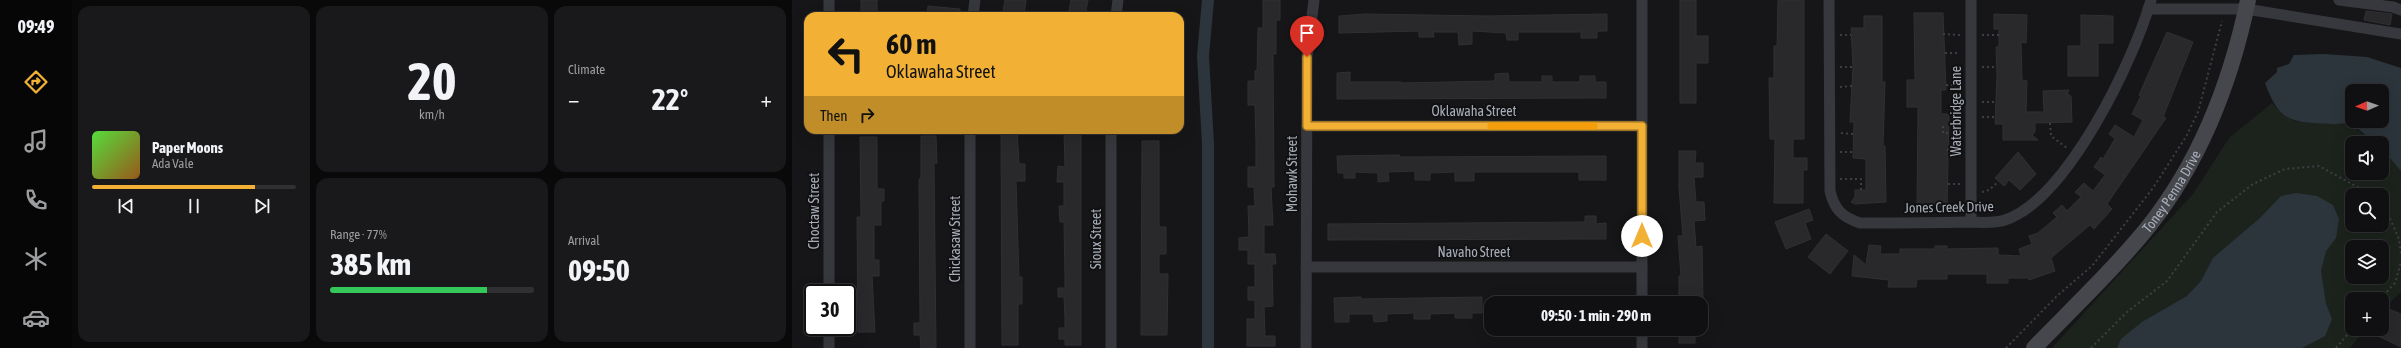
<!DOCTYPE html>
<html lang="en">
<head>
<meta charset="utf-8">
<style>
  :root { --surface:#101012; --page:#19191b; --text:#f1f3f6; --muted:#9c9d9f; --line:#303032; --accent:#f2b134 }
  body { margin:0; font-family:"Asap Condensed",sans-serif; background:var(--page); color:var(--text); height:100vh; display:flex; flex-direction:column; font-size:15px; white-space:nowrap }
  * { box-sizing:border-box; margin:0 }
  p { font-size:13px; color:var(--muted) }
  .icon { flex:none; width:22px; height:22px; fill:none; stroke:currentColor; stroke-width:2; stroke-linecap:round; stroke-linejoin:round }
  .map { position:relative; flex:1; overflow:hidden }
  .side { display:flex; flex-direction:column; gap:6px; padding:6px; background:#09090a; width:720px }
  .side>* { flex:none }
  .hud { position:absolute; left:12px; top:12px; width:380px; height:122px; border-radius:12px; box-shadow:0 4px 16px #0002,0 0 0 1px var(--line); background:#f2b134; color:#111; overflow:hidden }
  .needle { width:26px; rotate:268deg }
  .controls { position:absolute; left:1553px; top:84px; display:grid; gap:8px }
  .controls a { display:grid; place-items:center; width:44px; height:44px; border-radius:8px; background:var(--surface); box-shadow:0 4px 16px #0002,0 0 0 1px var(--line); font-size:20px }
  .speed { position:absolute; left:12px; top:284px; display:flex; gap:8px; font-size:20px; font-weight:700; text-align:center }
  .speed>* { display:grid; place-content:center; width:52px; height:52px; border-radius:50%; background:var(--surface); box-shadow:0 4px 16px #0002,0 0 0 1px var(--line); line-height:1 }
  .speed .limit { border:2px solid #111; border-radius:6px; background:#fff; color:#111 }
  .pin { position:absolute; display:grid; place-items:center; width:34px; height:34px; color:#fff; margin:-41px -17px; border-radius:50% 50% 50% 0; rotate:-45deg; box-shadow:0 0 4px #0007 }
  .pin .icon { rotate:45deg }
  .me { position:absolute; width:44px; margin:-22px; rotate:0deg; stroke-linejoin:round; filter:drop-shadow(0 0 3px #0008) }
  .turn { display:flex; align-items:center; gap:14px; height:84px; padding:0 16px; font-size:18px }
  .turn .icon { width:52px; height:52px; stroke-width:2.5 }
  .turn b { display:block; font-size:28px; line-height:34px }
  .then { display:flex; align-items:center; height:38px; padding:0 16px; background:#0003; gap:8px; font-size:15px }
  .big { font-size:30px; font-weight:700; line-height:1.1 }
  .side .widget { flex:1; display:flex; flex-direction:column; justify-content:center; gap:6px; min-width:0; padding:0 14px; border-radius:12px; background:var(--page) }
  .side .dial { align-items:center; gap:0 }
  .dial b { font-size:52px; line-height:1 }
  .song { display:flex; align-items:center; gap:12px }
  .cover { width:48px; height:48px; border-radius:6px; background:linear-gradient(135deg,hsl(110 70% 55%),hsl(30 70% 35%)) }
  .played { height:4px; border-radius:2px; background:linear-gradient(90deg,var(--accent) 80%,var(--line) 80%) }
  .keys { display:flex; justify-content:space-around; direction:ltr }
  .heat { display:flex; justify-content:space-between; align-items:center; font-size:22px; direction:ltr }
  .charge { height:6px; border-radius:3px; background:linear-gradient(90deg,#34c759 77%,var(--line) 0) }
  .side .tiles { flex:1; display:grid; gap:6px; grid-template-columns:repeat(3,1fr) }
  .widget:first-child { grid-row:span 2 }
  .trip { position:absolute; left:692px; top:296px; width:224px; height:40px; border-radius:12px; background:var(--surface); box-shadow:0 4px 16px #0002,0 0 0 1px var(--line); font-weight:700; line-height:40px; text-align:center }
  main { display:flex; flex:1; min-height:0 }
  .tabs { display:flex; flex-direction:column; width:72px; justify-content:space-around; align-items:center; background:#060607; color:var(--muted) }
  .tabs .icon { width:28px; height:28px }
  .tabs .current { color:var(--accent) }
  .tabs b { font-size:18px; color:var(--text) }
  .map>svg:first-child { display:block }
</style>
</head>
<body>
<main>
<nav class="tabs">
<b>09:49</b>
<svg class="icon current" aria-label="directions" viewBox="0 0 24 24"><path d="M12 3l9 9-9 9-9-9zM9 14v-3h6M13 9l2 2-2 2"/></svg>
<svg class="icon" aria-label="music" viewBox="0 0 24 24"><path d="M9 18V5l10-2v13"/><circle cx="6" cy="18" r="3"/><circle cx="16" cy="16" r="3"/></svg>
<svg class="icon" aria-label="phone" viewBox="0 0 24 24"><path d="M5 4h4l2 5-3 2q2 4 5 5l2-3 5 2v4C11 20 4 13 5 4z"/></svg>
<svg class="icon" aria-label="climate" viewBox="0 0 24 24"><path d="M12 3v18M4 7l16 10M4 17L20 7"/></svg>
<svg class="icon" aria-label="car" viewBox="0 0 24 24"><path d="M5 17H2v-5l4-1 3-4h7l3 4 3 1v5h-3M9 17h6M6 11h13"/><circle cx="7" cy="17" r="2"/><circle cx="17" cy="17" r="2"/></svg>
</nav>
<section class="side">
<div class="tiles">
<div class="widget">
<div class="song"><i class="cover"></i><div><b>Paper Moons</b><p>Ada Vale</p></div></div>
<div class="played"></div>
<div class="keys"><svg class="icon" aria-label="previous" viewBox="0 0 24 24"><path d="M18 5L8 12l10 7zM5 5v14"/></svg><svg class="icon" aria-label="pause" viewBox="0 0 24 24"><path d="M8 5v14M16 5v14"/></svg><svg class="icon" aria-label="next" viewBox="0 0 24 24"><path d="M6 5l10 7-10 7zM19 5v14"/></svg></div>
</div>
<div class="widget dial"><b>20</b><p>km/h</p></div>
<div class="widget"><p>Climate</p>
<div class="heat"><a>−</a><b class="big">22°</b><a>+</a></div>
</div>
<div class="widget"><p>Range · 77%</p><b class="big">385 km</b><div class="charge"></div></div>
<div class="widget"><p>Arrival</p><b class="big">09:50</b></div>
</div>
</section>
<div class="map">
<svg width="1609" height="348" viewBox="0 0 1609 348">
  <rect width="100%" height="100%" fill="#161618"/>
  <!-- green -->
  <path fill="#1c231d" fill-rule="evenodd" d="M1480,103L1493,116L1503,121L1559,125L1583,143H1560V173H1590V149L1609,171V292L1590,310V299H1560V329H1573L1558,348H1260L1401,194L1437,138ZM1560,195H1590V225H1560ZM1560,247H1590V277H1560Z"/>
  <!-- water -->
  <g fill="#2c353c" fill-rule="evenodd">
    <path d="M1532,54L1575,57L1609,68V171L1590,149V143C1576,143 1571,129 1559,125C1554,123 1545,124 1540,124C1500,122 1488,124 1473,83L1485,72V68L1497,64L1502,55ZM1560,91H1590V121H1560Z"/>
    <path d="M1504,193L1525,196L1541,205L1547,219L1544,238L1534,251L1529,271L1534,304L1540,319L1533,336L1510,348H1325L1329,339L1350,322L1395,296L1409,281L1421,258L1468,218L1489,196Z"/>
  </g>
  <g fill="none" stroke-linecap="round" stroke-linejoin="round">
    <!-- canal -->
    <path stroke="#2c353c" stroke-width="12" d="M416,348V144L411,56L416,0"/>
  </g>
  <!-- building -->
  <g fill="#29292c" stroke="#303034">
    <rect x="69" y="0" width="16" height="16"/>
    <path d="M213,0H234L232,16H210Z"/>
    <path d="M279,0H296L293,16H276Z"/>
    <path d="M471,0H488V20H484V54H481L482,187H479L481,225H472V254H483L484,264H480L481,306L472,307L473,336H483V346H455V319H463V300H456V287H463V264H456V250H447V238L457,237L456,206H463L462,187H456V167H464V143L463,105H456V81H463V71H465L466,28H471Z"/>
    <path d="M888,0H904V36H916V63H904V103H888Z"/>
    <path d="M986,0H1012V139H1001V158H1015V170H1011V203H982L983,139H978L977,78H982V46H985Z"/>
    <path d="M136,6L168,9V16H135Z"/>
    <path d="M1574,11L1600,14L1598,25L1572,20Z"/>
    <path d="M1122,13H1151L1154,90H1149V114H1157L1155,206H1125L1126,107H1115V80H1123Z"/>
    <path d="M573,14L694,16L815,14V31H805V38H789V32H726V40H715L714,33L680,31V44L667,45L666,32H641L642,37H627V31L547,33V16Z"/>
    <path d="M1202,14L1235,15L1234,43L1229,42L1230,80L1235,81L1234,112H1252L1251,91L1277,90L1275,94L1279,96L1280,122L1243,123V132L1240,135L1246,140H1211V124H1203L1205,75L1204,47H1207V29H1202Z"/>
    <path d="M1289,15L1321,16V43H1306V76H1276V46H1289Z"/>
    <path d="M1072,16H1090V82H1093L1091,146H1093L1094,202L1063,204L1059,202L1063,197V190H1074V159L1061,158L1062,122H1058L1061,67L1059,28H1072Z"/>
    <path d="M1375,32L1401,42L1371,117L1374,118L1315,204L1320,209L1302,229L1298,225L1259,258L1263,271L1237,280L1236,278H1216V283H1195V274H1155V279H1125L1124,287H1096L1097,280L1060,276L1062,255L1074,265L1077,245L1089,246L1088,254H1108V249H1143V246H1155V249L1206,248V255L1229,256L1227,249L1240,244L1237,236L1246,233L1265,217L1261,213L1270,205L1275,211L1289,197L1283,192L1292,183L1301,191L1313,175L1302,167L1309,157L1311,159L1323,139L1317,134L1323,125L1342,137L1351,120L1340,114L1349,96L1347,95Z"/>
    <path d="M558,72V82H609V83L703,81V74L716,73L717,82H750V76H760V82H788V76H803V82H814V98L545,99V73Z"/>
    <path d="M209,130H225L227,164H233V181H224L227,277H230V304H226V345H210Z"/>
    <path d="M272,130H289V345H273V339H267V328H273V318L272,297H266V288H273V276L272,222H268L267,206H272V182H265L266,166L273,167Z"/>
    <path d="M129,136H144L145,163H142L144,348H129L128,335H122V323H128L127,179H129Z"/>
    <path d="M68,137H85V189H92V201H89V225H82V260H87V276H80L83,332H66L65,217H69Z"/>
    <path d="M350,141H367V227H374V254H367V274H376L375,335H349Z"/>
    <path d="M887,151H904L903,163H911V177H902L904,202H912L913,220L902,221L904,247L910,246L911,302H887V276H889L886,236H891L887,188Z"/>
    <path d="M1226,152L1244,174L1228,190L1217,180L1212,186L1203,178Z"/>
    <path d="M607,155L608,157L814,156V180H787V172H682V181H663V172L638,173V180H623V171L596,172L597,181L586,182V173L563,172V178H552V173H546L545,156Z"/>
    <path d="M1017,209L1021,220L1013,223L1019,239L994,249L983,222Z"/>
    <path d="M793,216H804V224L814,223V239L536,240V224L793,222Z"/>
    <path d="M1034,234L1056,251L1038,274L1016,257Z"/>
    <path d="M569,297V299L690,297V313H680V318H663V313L638,314V319H622V313L595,314V321L582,322L581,314H557V322H543L542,298Z"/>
    <path d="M1597,309L1609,314V347L1584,335L1587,329H1590V323Z"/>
    <rect x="887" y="329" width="16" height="14"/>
  </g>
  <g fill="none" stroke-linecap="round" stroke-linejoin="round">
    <!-- path -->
    <g stroke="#3d3f44" stroke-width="2" stroke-dasharray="2 3" stroke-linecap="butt">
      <path d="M1151,34L1168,35"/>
      <path d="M1048,35H1059"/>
      <path d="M1190,35H1207"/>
      <path d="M1153,53H1168"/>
      <path d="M1048,67H1061"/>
      <path d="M1190,67H1204"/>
      <path d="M1154,85H1169"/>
      <path d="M1048,87L1060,86"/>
      <path d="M1190,102H1205"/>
      <path d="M1190,117H1203"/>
      <path d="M1258,123L1259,136L1275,148"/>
      <path d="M1151,126V133H1168"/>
      <path d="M1049,133L1062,134"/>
      <path d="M1155,150H1168"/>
      <path d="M1048,152H1061"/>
      <path d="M1048,179H1069V190"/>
      <path d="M1156,184H1168"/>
      <path d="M1190,192L1197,190L1206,182"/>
      <path d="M1590,200L1607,239L1609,255"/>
      <path d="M1588,299L1603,283L1609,262"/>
      <path d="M1214,348L1266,295L1300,266L1361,188L1395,135L1406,112L1430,21"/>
      <path d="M1299,348L1335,312L1375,281L1425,212L1461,184L1493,169L1527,166L1580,195"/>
      <path d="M1544,348L1560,329"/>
    </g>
    <!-- street -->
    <g stroke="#37383d" stroke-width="11">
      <path d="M1037,0L1038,191C1042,209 1050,217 1068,223C1103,223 1139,223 1174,222C1187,222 1201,224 1213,220C1275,200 1342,60 1359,0"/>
      <path d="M1547,0L1601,7L1609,10"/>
      <path d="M1356,9H1454L1609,34"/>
      <path d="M37,16V0"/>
      <path d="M181,16L183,0"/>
      <path d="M324,16L326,0"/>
      <path d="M515,126H850"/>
      <path d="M1179,222V0"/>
      <path d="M514,267H850"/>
      <path d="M37,293V130"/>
      <path d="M850,303V0"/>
      <path d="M37,348V327"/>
      <path d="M178,348V130"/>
      <path d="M319,348V130"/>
      <path d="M514,348L515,57L522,0"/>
      <path d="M850,348V329"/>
    </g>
    <!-- secondary -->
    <path stroke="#45474d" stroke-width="16" id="s1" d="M1242,348C1281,308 1322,269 1357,226C1409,160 1439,82 1456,0"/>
  </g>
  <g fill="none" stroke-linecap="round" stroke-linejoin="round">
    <!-- route casing -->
    <g stroke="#9d7322" stroke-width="10">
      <path id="route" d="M515,57V126H850V236"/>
    </g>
    <!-- route -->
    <use href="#route" stroke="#f2b134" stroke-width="7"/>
    <!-- slow -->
    <path stroke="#f59e0b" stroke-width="7" d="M699,126H802"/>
  </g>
  <g text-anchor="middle" stroke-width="4" stroke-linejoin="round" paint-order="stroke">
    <!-- street labels -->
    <g font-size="14" fill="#a8adb8" stroke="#111113">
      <text x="682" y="116">Oklawaha Street</text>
      <text transform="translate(1164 111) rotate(-90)" y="5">Waterbridge Lane</text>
      <text transform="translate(500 174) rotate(-90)" y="5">Mohawk Street</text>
      <text dy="5" stroke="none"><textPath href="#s1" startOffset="209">Toney Penna Drive</textPath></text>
      <text transform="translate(1157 207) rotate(-1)" y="5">Jones Creek Drive</text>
      <text transform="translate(22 211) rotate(-90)" y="5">Choctaw Street</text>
      <text transform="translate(163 239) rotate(-90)" y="5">Chickasaw Street</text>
      <text transform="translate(304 239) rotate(-90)" y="5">Sioux Street</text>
      <text x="682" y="257">Navaho Street</text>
    </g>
  </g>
</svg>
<div class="controls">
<a><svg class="needle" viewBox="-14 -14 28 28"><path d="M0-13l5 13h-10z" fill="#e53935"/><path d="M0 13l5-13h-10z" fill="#9c9d9f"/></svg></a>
<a><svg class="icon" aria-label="sound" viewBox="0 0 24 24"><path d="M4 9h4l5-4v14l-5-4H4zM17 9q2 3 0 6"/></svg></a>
<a><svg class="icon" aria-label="search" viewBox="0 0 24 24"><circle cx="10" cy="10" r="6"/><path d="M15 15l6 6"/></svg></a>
<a><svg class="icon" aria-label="layers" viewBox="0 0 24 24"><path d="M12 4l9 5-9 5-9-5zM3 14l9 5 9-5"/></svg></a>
<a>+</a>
</div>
<div class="speed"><div class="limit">30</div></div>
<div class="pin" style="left:515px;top:57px;background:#d93025"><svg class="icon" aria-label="arrive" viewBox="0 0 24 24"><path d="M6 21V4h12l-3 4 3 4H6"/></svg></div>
<svg class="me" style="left:850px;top:236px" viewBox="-20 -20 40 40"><circle r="19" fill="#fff"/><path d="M0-13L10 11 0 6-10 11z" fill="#f2b134"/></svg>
<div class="trip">09:50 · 1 min · 290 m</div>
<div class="hud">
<div class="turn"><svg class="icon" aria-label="left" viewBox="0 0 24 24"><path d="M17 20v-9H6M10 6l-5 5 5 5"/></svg><div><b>60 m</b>Oklawaha Street</div></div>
<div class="then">Then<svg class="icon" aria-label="right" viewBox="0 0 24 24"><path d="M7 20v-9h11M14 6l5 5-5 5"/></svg></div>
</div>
</div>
</main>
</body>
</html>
